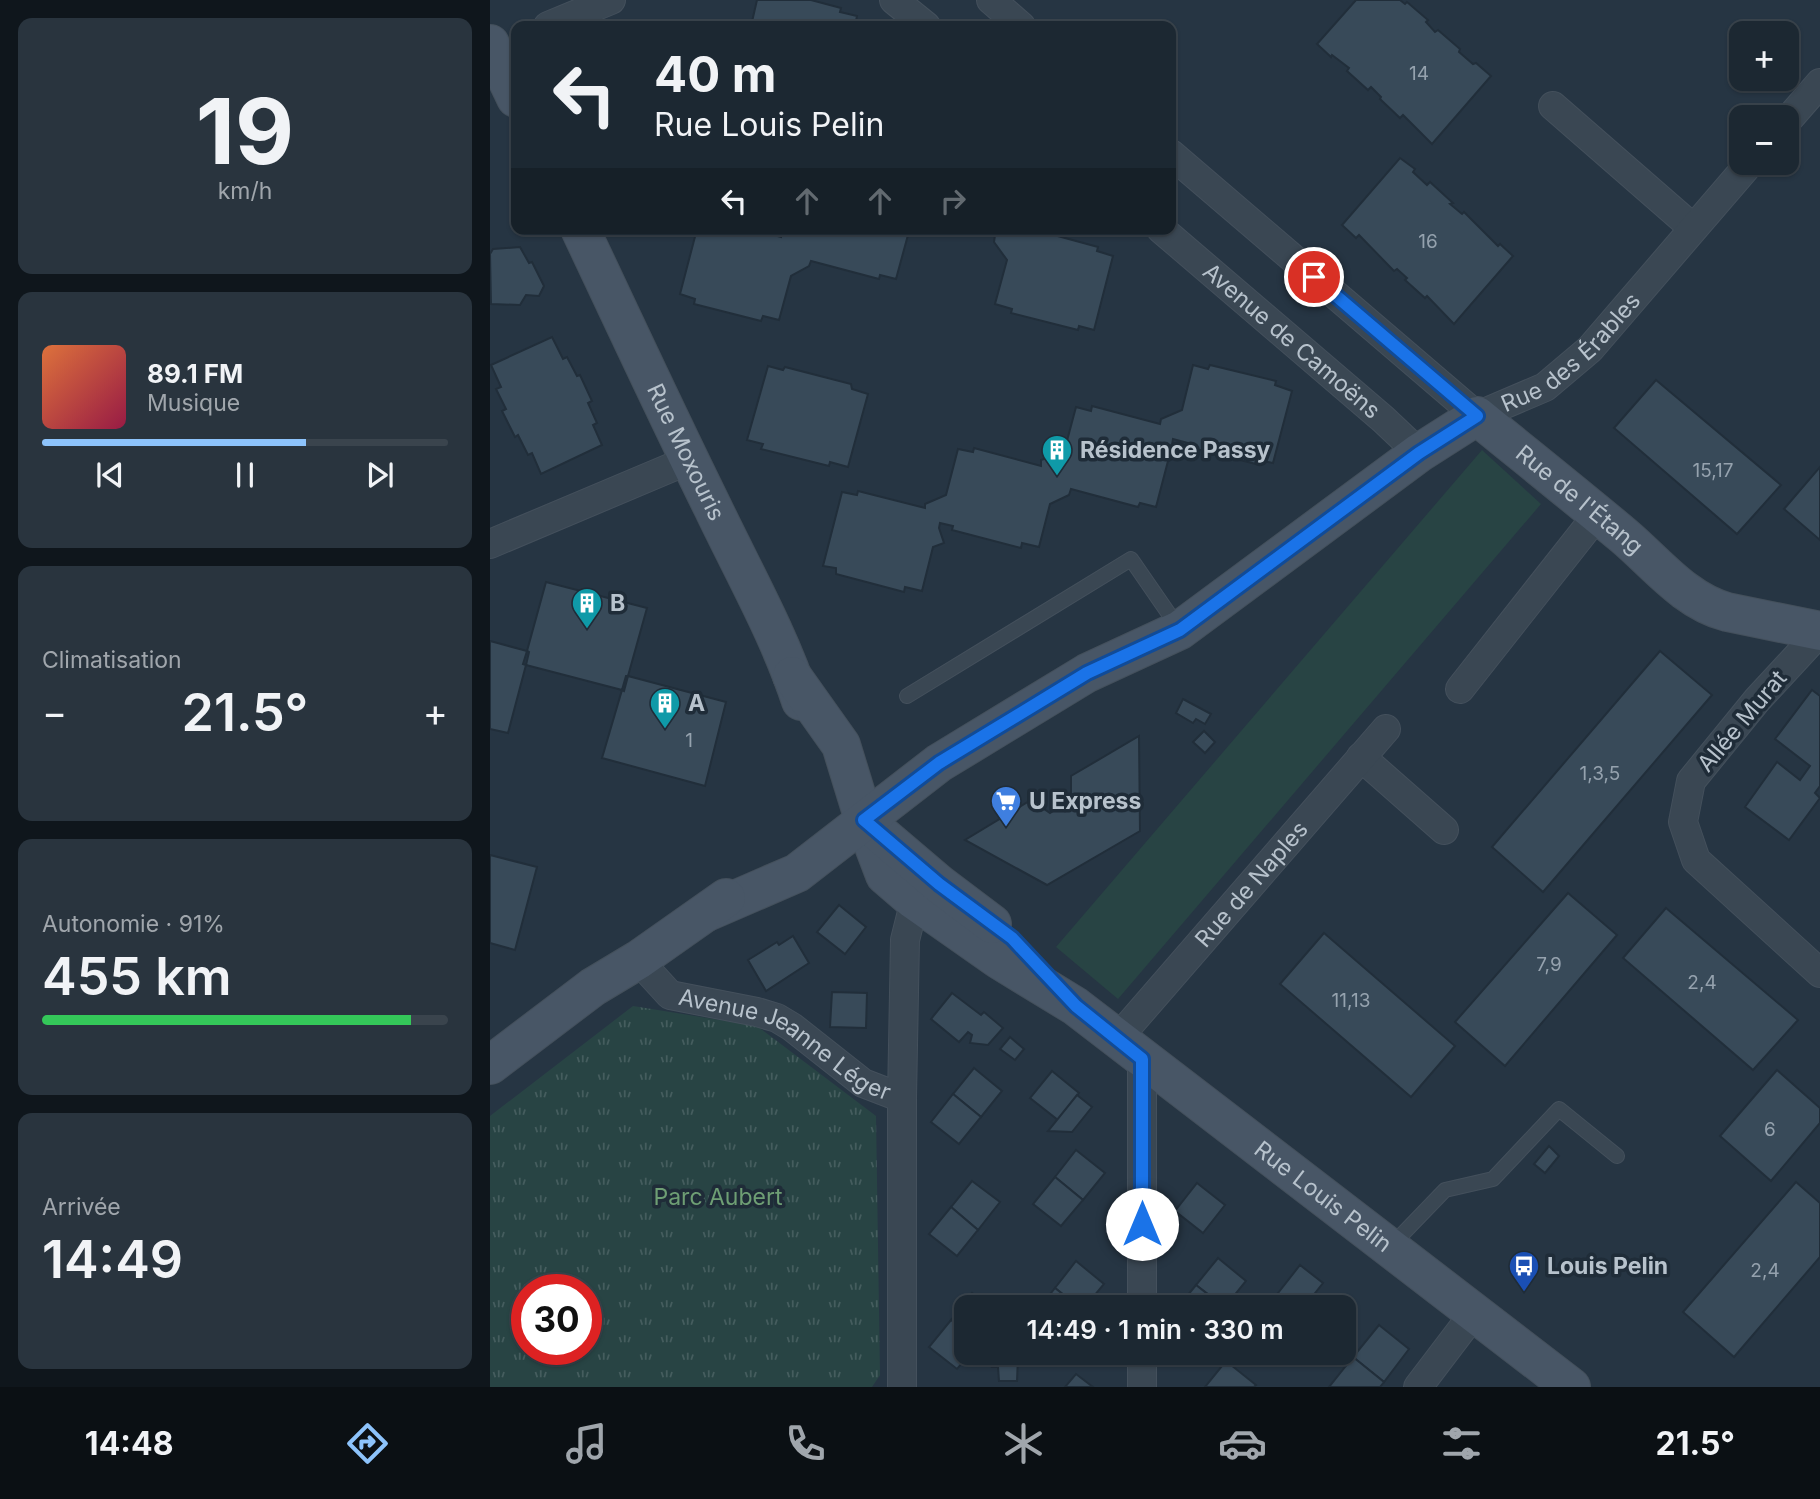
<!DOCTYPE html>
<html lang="fr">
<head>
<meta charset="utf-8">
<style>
  :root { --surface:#1c2832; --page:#29343e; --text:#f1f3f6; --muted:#a0a6ac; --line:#3a444d; --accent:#8dc3fb }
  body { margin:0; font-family:Inter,sans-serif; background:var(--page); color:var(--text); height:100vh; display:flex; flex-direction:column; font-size:26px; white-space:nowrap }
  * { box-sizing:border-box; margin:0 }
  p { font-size:23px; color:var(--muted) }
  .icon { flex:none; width:38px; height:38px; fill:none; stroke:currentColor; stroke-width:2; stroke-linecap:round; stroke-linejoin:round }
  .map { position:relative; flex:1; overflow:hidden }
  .panel { display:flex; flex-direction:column; gap:18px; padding:18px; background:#0f161c; width:490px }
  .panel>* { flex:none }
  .banner { position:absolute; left:21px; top:21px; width:665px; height:214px; border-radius:14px; box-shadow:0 2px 5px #0004,0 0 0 2px var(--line); background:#1c2832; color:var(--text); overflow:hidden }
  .buttons { position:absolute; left:1239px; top:21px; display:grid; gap:14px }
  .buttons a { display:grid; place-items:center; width:70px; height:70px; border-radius:14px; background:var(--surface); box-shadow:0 2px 5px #0004,0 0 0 2px var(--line); font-size:35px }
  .speed { position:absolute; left:21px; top:1274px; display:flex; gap:14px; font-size:35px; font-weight:700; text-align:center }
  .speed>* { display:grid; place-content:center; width:91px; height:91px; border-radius:50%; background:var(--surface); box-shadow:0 2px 5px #0004,0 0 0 2px var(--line); line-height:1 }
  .speed .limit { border:10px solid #d22; background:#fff; color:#111 }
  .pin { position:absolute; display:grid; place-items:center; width:60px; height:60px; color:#fff; margin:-30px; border:4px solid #fff; border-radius:50%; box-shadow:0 2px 7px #0007 }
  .me { position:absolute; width:77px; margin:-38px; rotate:0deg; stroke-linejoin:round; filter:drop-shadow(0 0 5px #0008) }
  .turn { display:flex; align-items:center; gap:24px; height:147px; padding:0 28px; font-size:32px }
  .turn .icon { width:91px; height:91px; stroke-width:2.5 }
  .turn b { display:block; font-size:49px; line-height:60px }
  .lanes { display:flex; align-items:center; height:66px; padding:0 28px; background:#0003; justify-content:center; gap:35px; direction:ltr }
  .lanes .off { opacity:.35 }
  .big { font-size:52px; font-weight:600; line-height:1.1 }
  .panel .tile { flex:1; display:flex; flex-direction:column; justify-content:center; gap:10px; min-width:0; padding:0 24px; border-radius:14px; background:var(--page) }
  .panel .dial { align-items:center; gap:0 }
  .dial b { font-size:91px; line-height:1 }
  .song { display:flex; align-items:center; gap:21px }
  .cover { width:84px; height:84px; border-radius:10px; background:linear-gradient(135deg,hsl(20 70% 55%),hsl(340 70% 35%)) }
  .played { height:7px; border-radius:4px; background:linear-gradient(90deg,var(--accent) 65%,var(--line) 65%) }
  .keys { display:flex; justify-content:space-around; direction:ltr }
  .heat { display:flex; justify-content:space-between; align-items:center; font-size:38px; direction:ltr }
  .charge { height:10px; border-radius:5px; background:linear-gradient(90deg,#34c759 91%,var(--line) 0) }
  .trip { position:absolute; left:464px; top:1295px; width:402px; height:70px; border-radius:14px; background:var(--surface); box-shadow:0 2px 5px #0004,0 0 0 2px var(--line); font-weight:600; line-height:70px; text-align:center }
  .tabs { display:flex; height:112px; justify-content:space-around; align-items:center; background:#0b1014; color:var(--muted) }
  .tabs .icon { width:49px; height:49px }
  .tabs .current { color:var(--accent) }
  .tabs b { font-size:32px; color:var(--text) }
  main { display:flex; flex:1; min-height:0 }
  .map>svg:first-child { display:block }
</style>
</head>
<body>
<main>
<section class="panel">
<div class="tile dial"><b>19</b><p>km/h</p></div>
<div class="tile">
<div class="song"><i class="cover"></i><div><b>89.1 FM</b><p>Musique</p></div></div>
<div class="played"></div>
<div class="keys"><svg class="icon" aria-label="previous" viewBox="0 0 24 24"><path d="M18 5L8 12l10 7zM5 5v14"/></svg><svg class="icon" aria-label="pause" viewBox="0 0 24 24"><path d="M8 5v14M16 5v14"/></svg><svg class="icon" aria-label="next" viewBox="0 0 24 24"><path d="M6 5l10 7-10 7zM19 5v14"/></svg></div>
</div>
<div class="tile"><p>Climatisation</p>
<div class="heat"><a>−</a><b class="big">21.5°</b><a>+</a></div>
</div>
<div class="tile"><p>Autonomie · 91%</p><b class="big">455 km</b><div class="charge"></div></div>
<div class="tile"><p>Arrivée</p><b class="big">14:49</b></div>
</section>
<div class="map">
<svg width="1330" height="1387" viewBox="0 0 1330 1387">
  <defs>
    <pattern id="grass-tufts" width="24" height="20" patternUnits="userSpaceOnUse" patternTransform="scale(1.75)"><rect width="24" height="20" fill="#284444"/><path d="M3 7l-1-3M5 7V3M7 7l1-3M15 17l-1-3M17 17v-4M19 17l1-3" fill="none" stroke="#455d5e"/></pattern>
  </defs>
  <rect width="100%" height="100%" fill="#263543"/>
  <!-- grass -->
  <path fill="url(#grass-tufts)" fill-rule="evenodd" d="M143,1006L267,1026L386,1116L390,1375L382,1387H0V1116ZM37,1290H96V1349H37Z"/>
  <!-- pitch -->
  <path fill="#284444" d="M992,450L1051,504L628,999L566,947Z"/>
  <!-- building -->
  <g fill="#384a59" stroke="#212e3a" stroke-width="2">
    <path d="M267,0H321L351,8L350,12L367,16L365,26H261Z"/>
    <path d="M866,0H910L915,4L917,2L938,20L936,22L945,32L948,30L970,49L969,52L983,64L986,63L1001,76L942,144L913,115L910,118L890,99L891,97L881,87L878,90L857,71L859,68L842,55L841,57L827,44Z"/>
    <path d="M910,158L925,169L923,172L937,185L940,182L963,203L960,204L972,214L974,212L1008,246L1010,244L1023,256L964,324L937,296L935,298L915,280L917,278L907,269L904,271L869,235L866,238L852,225Z"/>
    <path d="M207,229H261L291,237V232L299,229H428V232L418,235L406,279L390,275L389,279L321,261L319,266L301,276L289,320L273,316L271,321L204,304L205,299L190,294Z"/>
    <path d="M484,229H542L608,247L607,251L623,256L604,330L589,326L588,330L521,313L522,309L505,304L517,260L504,242L505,235Z"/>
    <path d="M30,247L39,263L42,262L54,286L49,296L36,295L30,305L1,304L0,254L3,249Z"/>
    <path d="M62,337L73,359L77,357L87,376L90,375L102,401L98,403L107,423L103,425L112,445L51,474L42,453L38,455L28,435L25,437L12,411L16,409L6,389L11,387L1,365Z"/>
    <path d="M703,365L718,369L720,365L786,381L785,385L802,391L783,463L767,460L766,464L698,447V443L683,439L682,445L686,458L678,461L666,507L650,503L648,507L581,489L579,495L560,504L549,547L532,543L531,548L462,530L463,526L450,523L449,528L454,543L443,547L432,591L415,587L414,592L346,574V568L333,566L352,492L367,495L368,491L435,508V504L456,495L468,449L483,452L484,448L551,466V460L574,452L586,407L601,411L602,406L670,424L671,419L692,410Z"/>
    <path d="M278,366L293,370L295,367L361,384L362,389L378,394L358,467L340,462L339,466L271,449L273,444L257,440Z"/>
    <path d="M1166,380L1291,485L1247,534L1124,428Z"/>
    <path d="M1330,467V540L1294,509Z"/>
    <path d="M56,582L157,608L138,676H136L132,690L36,665L39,652L37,651Z"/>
    <path d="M0,641L37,651L33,664L36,665L18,733L0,729Z"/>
    <path d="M1170,651L1222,695L1053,892L1002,847Z"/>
    <path d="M138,676L236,702L215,786L112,758L132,690L134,691Z"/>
    <path d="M1322,690L1330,696V786L1325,793L1330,798L1299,840L1255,807L1287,762L1310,780L1320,766L1285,739Z"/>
    <path d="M693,699L721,714L715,724L706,719L703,723L686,713Z"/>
    <path d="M714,731L725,742L715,753L703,742Z"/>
    <path d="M649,736L650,831L557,885L475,840L541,800L560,813L581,799V776Z"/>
    <path d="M0,855L47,867L25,950L0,943Z"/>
    <path d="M1078,893L1127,935L1015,1066L965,1022Z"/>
    <path d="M349,905L376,927L355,954L327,932Z"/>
    <path d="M1176,908L1308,1020L1263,1070L1133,958Z"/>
    <path d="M834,933L965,1046L921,1097L790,984Z"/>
    <path d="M303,936L319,963L276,991L258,960L287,942L289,945Z"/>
    <path d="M342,992L377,993L376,1028L340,1027Z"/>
    <path d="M462,993L491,1015L494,1012L513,1028L498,1045L480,1043L482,1035L478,1032L469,1042L441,1019Z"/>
    <path d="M520,1037L534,1049L525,1060L510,1049Z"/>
    <path d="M484,1068L512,1091L491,1117L463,1094Z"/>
    <path d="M1287,1070L1330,1108V1123L1281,1181L1230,1136Z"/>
    <path d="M562,1071L589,1093L568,1120L540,1098Z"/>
    <path d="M463,1094L491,1117L469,1144L441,1122Z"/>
    <path d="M587,1095L602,1107L582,1132L558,1131Z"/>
    <path d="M1059,1146L1069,1156L1055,1173L1044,1164Z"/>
    <path d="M586,1150L615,1173L593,1200L565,1177Z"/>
    <path d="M565,1177L593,1200L571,1226L543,1204Z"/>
    <path d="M482,1181L510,1202L488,1230L461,1207Z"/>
    <path d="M1306,1182L1330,1203V1257L1244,1357L1193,1312Z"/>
    <path d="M707,1183L735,1205L713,1233L685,1211Z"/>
    <path d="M461,1207L488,1230L467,1256L439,1234Z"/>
    <path d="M728,1258L756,1281L735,1307L706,1285Z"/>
    <path d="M586,1261L614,1284L595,1307H589L565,1288Z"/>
    <path d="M810,1265L833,1283L814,1307H788L781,1302Z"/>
    <path d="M706,1285L734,1307H688Z"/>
    <path d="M565,1288L589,1307H550Z"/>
    <path d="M482,1293L499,1307H476V1332L461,1320Z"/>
    <path d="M461,1320L476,1332V1353H481L467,1369L439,1347Z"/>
    <path d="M889,1325L919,1349L894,1382L863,1357Z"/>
    <path d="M484,1353L528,1356L527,1381H509L508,1367H502Z"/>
    <path d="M863,1357L894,1382L890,1387H839Z"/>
    <path d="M736,1361L766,1385L764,1387H715Z"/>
    <path d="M586,1374L603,1387H575Z"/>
  </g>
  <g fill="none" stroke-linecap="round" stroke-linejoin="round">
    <!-- lane casing -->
    <g stroke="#44505c" stroke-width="16">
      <g id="lane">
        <path d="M417,696L641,559L690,630"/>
        <path d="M900,1247L955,1190L1003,1179L1069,1109L1127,1156"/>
      </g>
    </g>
    <!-- street casing -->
    <g stroke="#44505c" stroke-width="30">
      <g id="street">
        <path d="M404,0L436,26"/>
        <path d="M501,0L531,26"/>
        <path d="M58,26L121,0"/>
        <path d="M1063,106L1203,228"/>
        <path d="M1297,121L1330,83"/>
        <path id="s1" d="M681,154L987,416L1055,387L1100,349L1260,163"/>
        <path id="s2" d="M671,229L893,419L929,453"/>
        <path d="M0,544L199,460"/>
        <path d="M1330,632L1267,700L1201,781L1193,822L1206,860L1330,973"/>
        <path d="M970,689L1108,514"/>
        <path d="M871,757L954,830"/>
        <path id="s3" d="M148,960L180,995L267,1012L287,1018L302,1027L373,1083L412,1098"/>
        <path id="s4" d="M627,1039L896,729"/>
        <path d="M652,1059V1307"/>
        <path d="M652,1353V1387"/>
        <path d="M412,1387V1098L415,940L429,884"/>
        <path d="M928,1387L985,1312"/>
      </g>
    </g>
    <!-- secondary casing -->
    <g stroke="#44505c" stroke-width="40">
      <g id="secondary">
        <path d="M0,44L26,98"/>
        <path id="s5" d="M90,229C134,322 177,415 223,508C253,571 289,634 311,701"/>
        <path id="s6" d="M302,676L351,745L374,820L395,875L424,900L508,959L585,1006L1081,1387"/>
        <path d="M375,821L449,884L502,924"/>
        <path id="s7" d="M217,912L307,873L449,763L597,673L690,630L929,453L987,416C1036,456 1085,495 1134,536C1166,563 1195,601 1237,612L1330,631"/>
        <path d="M0,1065L103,987L148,960L236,898"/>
      </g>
    </g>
    <!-- lane -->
    <use href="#lane" stroke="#3a4753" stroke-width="14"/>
    <!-- street -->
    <use href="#street" stroke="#3a4753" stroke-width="28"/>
    <!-- secondary -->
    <use href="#secondary" stroke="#485666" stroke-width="38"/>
  </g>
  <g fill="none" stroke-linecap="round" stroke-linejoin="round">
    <!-- route casing -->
    <g stroke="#114b97" stroke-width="18">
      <path id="route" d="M652,1224V1059L586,1006L522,938L449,884L374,820L449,763L597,673L690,630L929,453L987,416L824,277"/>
    </g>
    <!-- route -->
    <use href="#route" stroke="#1a73e8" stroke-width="12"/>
  </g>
  <!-- icons -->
  <defs>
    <g id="building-pin" transform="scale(1.575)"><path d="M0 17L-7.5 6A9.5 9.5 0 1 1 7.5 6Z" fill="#0f9aa8" stroke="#1f2c38"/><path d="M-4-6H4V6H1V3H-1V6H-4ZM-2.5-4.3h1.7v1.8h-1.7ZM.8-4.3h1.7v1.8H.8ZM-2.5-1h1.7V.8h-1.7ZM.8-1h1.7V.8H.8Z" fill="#fff"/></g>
    <g id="supermarket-pin" transform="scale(1.575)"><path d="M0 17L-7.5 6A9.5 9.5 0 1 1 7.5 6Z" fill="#3f7fe0" stroke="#1f2c38"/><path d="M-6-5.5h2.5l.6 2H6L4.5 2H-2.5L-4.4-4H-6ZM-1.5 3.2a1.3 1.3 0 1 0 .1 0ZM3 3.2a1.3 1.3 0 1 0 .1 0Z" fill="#fff"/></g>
    <g id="bus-pin" transform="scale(1.575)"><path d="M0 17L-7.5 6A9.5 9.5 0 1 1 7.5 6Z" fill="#1a4fb4" stroke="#1f2c38"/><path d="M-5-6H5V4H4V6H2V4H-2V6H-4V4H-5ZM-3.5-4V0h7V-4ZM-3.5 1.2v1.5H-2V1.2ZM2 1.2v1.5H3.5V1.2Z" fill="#fff"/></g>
  </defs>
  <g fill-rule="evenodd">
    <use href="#building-pin" x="567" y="450"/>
    <use href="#building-pin" x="97" y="603"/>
    <use href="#building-pin" x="175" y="703"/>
    <use href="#supermarket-pin" x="516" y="801"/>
    <use href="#bus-pin" x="1034" y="1266"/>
  </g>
  <g text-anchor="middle" stroke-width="7" stroke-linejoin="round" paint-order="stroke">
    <!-- number labels -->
    <g font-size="19" fill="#95a2ae">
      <text x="929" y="80">14</text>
      <text x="938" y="248">16</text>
      <text x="1223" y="477">15,17</text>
      <text x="199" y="747">1</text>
      <text x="1110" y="780">1,3,5</text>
      <text x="1059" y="971">7,9</text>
      <text x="1212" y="989">2,4</text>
      <text x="861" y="1007">11,13</text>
      <text x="1280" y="1136">6</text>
      <text x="1275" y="1277">2,4</text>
    </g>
    <!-- street labels -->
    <g font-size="23" fill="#b7c2cc" stroke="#1f2c38">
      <text dy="8" stroke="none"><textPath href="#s2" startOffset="172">Avenue de Camoëns</textPath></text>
      <text dy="8" stroke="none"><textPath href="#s1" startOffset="518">Rue des Érables</textPath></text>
      <text dy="8" stroke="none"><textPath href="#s5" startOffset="247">Rue Moxouris</textPath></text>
      <text dy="8" stroke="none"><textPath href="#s7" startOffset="1052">Rue de l'Étang</textPath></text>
      <text transform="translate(1252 721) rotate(-50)" y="8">Allée Murat</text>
      <text dy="8" stroke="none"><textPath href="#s4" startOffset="205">Rue de Naples</textPath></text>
      <text dy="8" stroke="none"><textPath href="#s3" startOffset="175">Avenue Jeanne Léger</textPath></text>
      <text dy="8" stroke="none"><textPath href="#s6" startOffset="766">Rue Louis Pelin</textPath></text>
    </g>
    <!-- poi labels -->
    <g font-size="23" font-weight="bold" fill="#b7c2cc" stroke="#1f2c38" text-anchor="start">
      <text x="590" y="458">Résidence Passy</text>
      <text x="120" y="611">B</text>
      <text x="198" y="711">A</text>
      <text x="539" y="809">U Express</text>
      <text x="1057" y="1274">Louis Pelin</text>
    </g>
    <!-- park labels -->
    <g font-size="23" fill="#6e9e74" stroke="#1f2c38">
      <text x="228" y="1205">Parc Aubert</text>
    </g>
  </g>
</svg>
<div class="buttons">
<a>+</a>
<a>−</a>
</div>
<div class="speed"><div class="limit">30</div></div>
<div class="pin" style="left:824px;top:277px;background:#d93025"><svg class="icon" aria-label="arrive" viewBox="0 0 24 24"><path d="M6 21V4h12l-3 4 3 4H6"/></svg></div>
<svg class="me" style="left:652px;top:1224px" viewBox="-20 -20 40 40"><circle r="19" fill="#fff"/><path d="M0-13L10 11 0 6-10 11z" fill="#1a73e8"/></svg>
<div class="trip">14:49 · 1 min · 330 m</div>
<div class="banner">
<div class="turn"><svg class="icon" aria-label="left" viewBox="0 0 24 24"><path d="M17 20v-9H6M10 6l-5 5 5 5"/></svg><div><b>40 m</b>Rue Louis Pelin</div></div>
<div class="lanes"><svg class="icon" aria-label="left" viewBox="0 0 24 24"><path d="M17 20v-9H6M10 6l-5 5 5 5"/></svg><svg class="icon off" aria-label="ahead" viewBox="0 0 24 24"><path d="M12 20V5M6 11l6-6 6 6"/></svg><svg class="icon off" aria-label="ahead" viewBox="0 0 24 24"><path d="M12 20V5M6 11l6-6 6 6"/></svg><svg class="icon off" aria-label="right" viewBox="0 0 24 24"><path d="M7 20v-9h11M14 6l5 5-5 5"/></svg></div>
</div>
</div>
</main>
<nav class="tabs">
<b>14:48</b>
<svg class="icon current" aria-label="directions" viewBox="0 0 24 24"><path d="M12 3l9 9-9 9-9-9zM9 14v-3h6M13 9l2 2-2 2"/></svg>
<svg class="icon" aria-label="music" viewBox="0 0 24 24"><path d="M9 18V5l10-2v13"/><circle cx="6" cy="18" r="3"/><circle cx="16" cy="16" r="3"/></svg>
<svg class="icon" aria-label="phone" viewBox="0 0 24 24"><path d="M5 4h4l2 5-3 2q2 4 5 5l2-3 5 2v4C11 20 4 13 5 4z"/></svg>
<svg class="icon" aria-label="climate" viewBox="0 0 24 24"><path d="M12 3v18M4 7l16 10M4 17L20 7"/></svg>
<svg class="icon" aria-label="car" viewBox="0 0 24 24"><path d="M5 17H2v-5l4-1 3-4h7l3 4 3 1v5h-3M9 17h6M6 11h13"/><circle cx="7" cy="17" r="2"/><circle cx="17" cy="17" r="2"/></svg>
<svg class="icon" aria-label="filters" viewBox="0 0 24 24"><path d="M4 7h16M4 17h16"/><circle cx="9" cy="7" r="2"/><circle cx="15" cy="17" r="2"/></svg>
<b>21.5°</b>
</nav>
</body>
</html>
